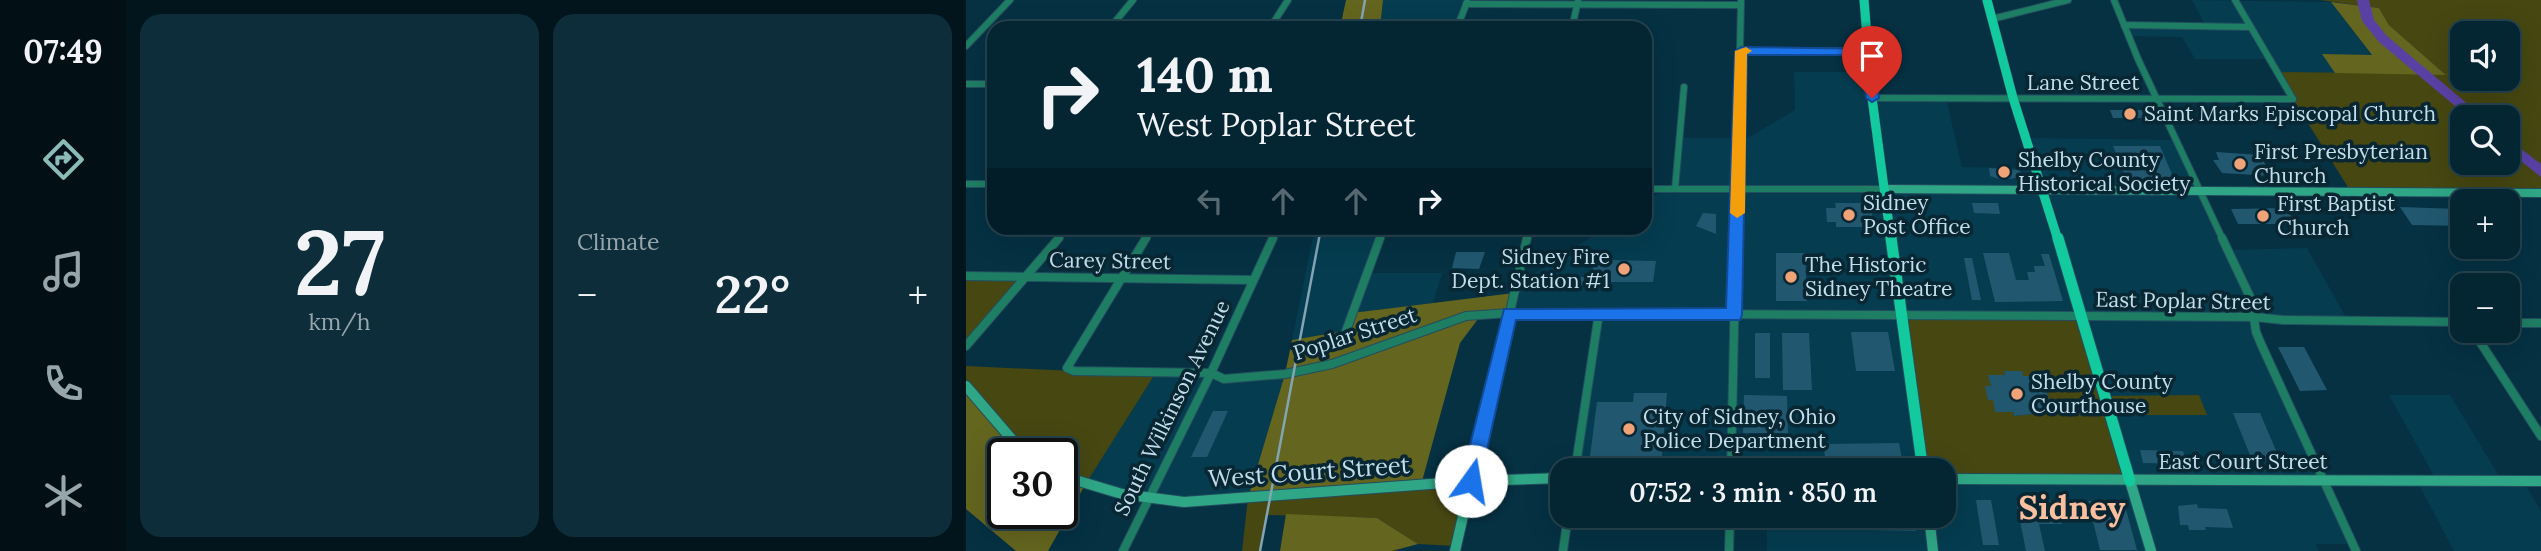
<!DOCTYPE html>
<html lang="en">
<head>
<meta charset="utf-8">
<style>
  :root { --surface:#042532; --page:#0d2d3a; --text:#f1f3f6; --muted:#97a5ac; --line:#25424d; --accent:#8bbbb9 }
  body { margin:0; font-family:Lora,serif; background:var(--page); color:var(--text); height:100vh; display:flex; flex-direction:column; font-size:26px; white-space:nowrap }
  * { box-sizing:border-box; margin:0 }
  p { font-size:23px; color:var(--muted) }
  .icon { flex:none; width:38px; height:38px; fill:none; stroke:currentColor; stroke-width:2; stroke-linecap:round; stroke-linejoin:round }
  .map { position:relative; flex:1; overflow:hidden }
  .panel { display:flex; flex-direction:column; gap:14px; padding:14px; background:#02141c; width:840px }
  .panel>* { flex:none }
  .banner { position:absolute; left:21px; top:21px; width:665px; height:214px; border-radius:21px; box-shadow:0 7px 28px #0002,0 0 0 2px var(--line); background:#042532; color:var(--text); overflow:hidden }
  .tools { position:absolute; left:1484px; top:21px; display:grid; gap:14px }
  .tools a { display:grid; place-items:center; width:70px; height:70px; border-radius:14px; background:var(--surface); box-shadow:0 7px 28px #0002,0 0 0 2px var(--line); font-size:35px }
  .speed { position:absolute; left:21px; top:438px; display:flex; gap:14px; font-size:35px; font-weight:700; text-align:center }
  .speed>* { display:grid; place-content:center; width:91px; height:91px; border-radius:50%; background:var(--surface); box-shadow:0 7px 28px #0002,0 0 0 2px var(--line); line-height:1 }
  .speed .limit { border:4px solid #111; border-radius:10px; background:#fff; color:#111 }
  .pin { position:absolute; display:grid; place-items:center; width:60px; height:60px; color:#fff; margin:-72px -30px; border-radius:50% 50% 50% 0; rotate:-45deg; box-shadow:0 0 7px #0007 }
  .pin .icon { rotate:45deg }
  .me { position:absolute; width:77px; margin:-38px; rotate:13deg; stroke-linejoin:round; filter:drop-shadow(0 0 5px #0008) }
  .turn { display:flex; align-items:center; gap:24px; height:147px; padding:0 35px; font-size:32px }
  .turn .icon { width:91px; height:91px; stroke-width:2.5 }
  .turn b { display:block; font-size:49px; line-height:60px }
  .lanes { display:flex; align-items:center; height:66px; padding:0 35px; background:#0003; justify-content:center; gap:35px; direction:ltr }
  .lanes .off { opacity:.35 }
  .big { font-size:52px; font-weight:600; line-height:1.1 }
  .panel .widget { flex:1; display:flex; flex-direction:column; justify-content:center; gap:10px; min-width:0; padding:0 24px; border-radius:21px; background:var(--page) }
  .panel .dial { align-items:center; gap:0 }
  .dial b { font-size:91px; line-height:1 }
  .heat { display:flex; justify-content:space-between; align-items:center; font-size:38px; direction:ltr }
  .panel .tiles { flex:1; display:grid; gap:14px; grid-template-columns:repeat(2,1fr) }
  .trip { position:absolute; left:584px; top:458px; width:406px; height:70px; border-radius:21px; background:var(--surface); box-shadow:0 7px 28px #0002,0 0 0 2px var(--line); font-weight:600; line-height:70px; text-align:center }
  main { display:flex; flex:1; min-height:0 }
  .dock { display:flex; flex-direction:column; width:126px; justify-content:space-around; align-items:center; background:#020f14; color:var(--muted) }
  .dock .icon { width:49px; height:49px }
  .dock .current { color:var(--accent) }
  .dock b { font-size:32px; color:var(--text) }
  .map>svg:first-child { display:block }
</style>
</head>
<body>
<main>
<nav class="dock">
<b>07:49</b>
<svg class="icon current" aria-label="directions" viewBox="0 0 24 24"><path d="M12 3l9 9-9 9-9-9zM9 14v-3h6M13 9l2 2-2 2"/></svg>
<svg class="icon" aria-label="music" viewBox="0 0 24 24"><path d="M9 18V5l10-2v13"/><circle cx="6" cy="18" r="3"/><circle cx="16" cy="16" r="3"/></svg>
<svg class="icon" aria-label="phone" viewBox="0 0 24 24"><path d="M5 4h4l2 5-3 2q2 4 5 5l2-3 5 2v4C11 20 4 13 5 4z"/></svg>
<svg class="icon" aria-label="climate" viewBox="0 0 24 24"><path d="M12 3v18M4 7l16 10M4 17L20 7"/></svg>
</nav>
<section class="panel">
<div class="tiles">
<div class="widget dial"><b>27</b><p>km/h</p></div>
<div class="widget"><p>Climate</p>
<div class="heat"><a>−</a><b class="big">22°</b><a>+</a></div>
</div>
</div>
</section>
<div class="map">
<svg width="1575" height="551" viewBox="0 0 1575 551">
  <rect width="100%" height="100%" fill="#053143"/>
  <!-- built -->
  <g fill="#053c50">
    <path d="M417,0H501L491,28H414Z"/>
    <path d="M1226,0L1365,2L1406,56L1357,54L1369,73L1310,72L1303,59H1229L1216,37L1162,36L1158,25H1239Z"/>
    <path d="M828,72H904L906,98H980L996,167L1071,168L1062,138L1212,140L1263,250L1341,248L1382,321L1290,317V332L1387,544H1350L1352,551H801V528L764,527V516H978V479L1145,415H1240L1139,396L938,317L957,471H609L633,314L544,313L550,285L639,228H679V202L698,189H709L715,138H773V143L829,110Z"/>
    <path d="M349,228H418L401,273H476L467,303L387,313L380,331L326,340Z"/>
    <path d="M245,373L258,379L319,374L282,498L218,502L119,485L189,374Z"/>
    <path d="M1423,395H1484L1536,481H1557L1575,511V551H1488L1451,481H1471Z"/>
  </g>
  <!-- green -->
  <g fill="#474712" fill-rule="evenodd">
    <path d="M1354,0H1575V193L1385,192L1310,72L1479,74L1423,25L1413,8ZM1496,33H1542V79H1496ZM1496,117H1542V163H1496Z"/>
    <path d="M0,276L61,277L0,346Z"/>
    <path d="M937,317L1115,318L1139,396L1233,395L1241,415H1145L1164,481L978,479V471H957ZM1038,371L1057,376L1073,388H1080L1086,412L1048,416L1047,412L1027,400L1023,375H1039Z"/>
    <path d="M0,366L169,374H189L119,485L96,476V453H63L0,386Z"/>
    <path d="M505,481L490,546L452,544L411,518L301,515L294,551H276L282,498Z"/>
  </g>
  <!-- forest -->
  <g fill="#64651e">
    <path d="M380,0H417L414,28H374Z"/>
    <path d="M1365,2L1413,8L1423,25L1480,75L1369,73L1356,54L1406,55Z"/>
    <path d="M548,293L544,313L515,315L494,343L455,485L282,498L319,374L326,340L379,331L386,313Z"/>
    <path d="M0,386L63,453H37V513H96V476L119,485L82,551H50L0,509Z"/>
    <path d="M320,514L411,518L452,544L426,551H314Z"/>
  </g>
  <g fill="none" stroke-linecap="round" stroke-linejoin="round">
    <!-- river -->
    <g fill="#5941a4" fill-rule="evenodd">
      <path d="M1391,0H1403L1408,20L1421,36L1517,117H1502L1413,42L1396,21Z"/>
      <path d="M1542,139L1575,164V177L1542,151Z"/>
    </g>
  </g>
  <!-- building -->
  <g fill="#215870">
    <path d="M1144,110H1180L1184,118H1147Z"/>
    <path d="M1147,146H1194L1208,179H1160Z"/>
    <path d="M1250,152L1294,155L1306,176L1256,173L1247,160H1253Z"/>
    <path d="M1023,168L1054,170L1056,177L1036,180L1024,176Z"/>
    <path d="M869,203H905L907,227H870V222H861L860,208H870Z"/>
    <path d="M1006,203H1032L1034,214L1008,213Z"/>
    <path d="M1434,207L1494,209L1496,226L1446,225Z"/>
    <path d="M1321,208L1329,224H1272L1265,209Z"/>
    <path d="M737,213L750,214V234L730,226Z"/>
    <path d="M490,252H519L513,269L486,268Z"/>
    <path d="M810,253H839L841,301H810Z"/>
    <path d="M1017,253H1043L1050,280H1063L1061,272H1069L1068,266H1079L1075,254H1083L1097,301L1029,302Z"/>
    <path d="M630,255H644L643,260L690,261L687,282H638V287L606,286L608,277H625Z"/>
    <path d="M998,258H1006L1015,300H1006Z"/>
    <path d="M885,332H922L929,371H890Z"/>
    <rect x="789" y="333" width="15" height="45"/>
    <path d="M816,333H843L846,390H817Z"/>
    <path d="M1312,347H1338L1361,390L1334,391Z"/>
    <path d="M1038,371H1056L1057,376H1074L1077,388H1080L1086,412L1048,416L1047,412H1029L1027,400H1022L1019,386H1025L1022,375H1039Z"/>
    <path d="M668,393H701L696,456H624L631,402H667Z"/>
    <path d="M778,395L821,396L822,433H777Z"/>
    <path d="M247,411H262L241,457H225Z"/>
    <path d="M1267,413H1294L1314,460H1286Z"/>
    <path d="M933,443L936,459L859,460L858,444Z"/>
    <path d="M1174,450L1217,451L1221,464L1177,463Z"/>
    <path d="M1010,500H1025L1033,545H1017Z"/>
    <path d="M1050,501H1091L1096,524H1073L1079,551H1060Z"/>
    <path d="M1122,501L1158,502L1171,550H1134Z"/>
    <path d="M1231,504L1232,508L1261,509L1267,528L1239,527L1240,530H1223L1222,525H1214L1212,506Z"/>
    <path d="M908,516H949L950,531L909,530Z"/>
  </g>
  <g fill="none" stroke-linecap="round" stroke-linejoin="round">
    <!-- street-far1 casing -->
    <g stroke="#234d5e" stroke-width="8">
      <g id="street-far1">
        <path d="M1148,0L1172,59L1257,240"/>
        <path d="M1269,0L1327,99"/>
        <path d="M500,4L775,5"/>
        <path d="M1026,19L1102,0"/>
        <path d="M1158,25L1283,27"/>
        <path d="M144,28L167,0"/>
        <path d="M304,28L322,0"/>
        <path d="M491,28L501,2"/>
        <path d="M606,28L612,1"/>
        <path d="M0,46L44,0"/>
        <path d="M775,51H902"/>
        <path d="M0,84H28"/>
        <path d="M906,98L1327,99"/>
        <path d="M0,184H28"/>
        <path d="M679,189H919"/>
        <path d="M709,189L718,87"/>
        <path d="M91,240L101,228"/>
        <path d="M179,240L186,228"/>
        <path d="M306,240L311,228"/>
        <path d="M414,240L418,228"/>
        <path d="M560,240L563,228"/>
        <path d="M770,240L775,0"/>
      </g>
    </g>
    <!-- street casing -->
    <g stroke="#234d5e" stroke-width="10">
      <g id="street">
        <path d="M180,238L101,368L108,371L245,373L258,379L319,374L366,364L500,316L544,313L1289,317L1317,320L1496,322"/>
        <path d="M1256,238L1285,299L1290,332L1295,344L1390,551"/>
        <path d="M0,276L287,280"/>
        <path d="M1542,323H1575"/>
        <path d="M380,331L414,238"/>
        <path d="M1507,331L1575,436"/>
        <path d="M0,346L93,238"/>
        <path d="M609,471L633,313"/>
        <path d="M765,471L770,238"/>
        <path d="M505,481L561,238"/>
        <path d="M157,551L245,373L307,238"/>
        <path d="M597,551L602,516"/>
        <path d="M763,551L764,516"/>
      </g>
    </g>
    <!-- secondary-far1 casing -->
    <g stroke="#234d5e" stroke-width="10">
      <path id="secondary-far1" d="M919,189L1575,193"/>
    </g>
    <!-- secondary casing -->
    <g stroke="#234d5e" stroke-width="12">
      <g id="secondary">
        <path d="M0,386L49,443L63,453"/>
        <path d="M96,476L156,494L218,502L505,481L597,478"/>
        <path d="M978,479L1575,481"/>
        <path d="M1164,481L1185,551"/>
        <path d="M963,516L967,551"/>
        <path d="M489,551L505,481"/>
      </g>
    </g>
    <!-- primary-far1 casing -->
    <g stroke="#234d5e" stroke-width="10">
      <g id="primary-far1">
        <path d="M898,0L906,98L925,240"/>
        <path d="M1021,0L1047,98L1092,240"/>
      </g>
    </g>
    <!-- primary casing -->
    <g stroke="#234d5e" stroke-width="13">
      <g id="primary">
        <path d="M925,238L957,471"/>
        <path d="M1092,238L1164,481"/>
      </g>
    </g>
    <!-- street-far1 -->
    <use href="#street-far1" stroke="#1e7e64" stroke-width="6"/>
    <!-- street -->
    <use href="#street" stroke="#1e7e64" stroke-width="8"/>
    <!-- secondary-far1 -->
    <use href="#secondary-far1" stroke="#2fa786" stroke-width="8"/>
    <!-- secondary -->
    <use href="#secondary" stroke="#2fa786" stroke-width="10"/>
    <!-- primary-far1 -->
    <use href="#primary-far1" stroke="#13c99e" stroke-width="9"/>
    <!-- primary -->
    <use href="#primary" stroke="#13c99e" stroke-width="11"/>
    <!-- rail -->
    <g stroke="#83a4b3" stroke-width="2.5">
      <path d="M394,28L399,0"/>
      <path d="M294,551L355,228"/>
    </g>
  </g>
  <!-- route -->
  <path fill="#1a73e8" stroke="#114b97" stroke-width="2" d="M775,47L907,49L913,98L906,102L900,98L896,55H781L776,315L774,320H550L514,481L511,488L505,490L498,488L495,481L538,309L760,308L769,51Z"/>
  <!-- slow -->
  <path fill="#f59e0b" d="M780,47L786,51L781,54L779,213L771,218L764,213L769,51Z"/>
  <!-- markers -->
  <g fill="#efa377" stroke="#092633" stroke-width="2.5">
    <circle cx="1164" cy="114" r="7"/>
    <circle cx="1274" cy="164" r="7"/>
    <circle cx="1038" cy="172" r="7"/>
    <circle cx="883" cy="215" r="7"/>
    <circle cx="1297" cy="216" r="7"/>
    <circle cx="658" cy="269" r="7"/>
    <circle cx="825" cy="277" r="7"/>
    <circle cx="1051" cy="394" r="7"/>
    <circle cx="663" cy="429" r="7"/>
  </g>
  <g text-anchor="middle" stroke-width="7" stroke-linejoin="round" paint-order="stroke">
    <!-- street labels -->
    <g font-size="21" fill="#c2ddeb" stroke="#092633">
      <text x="1117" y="90">Lane Street</text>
      <text transform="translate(144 261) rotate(1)" y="7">Carey Street</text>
      <text transform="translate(1217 301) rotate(1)" y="7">East Poplar Street</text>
      <text transform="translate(389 334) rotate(-18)" y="7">Poplar Street</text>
      <text transform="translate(206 408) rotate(-64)" y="7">South Wilkinson Avenue</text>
      <text x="1277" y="469">East Court Street</text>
    </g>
    <!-- poi labels -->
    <g font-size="21" fill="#c2ddeb" stroke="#092633" text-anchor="start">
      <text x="1178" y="121">Saint Marks Episcopal Church</text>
      <text x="1288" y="159">First Presbyterian<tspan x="1288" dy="24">Church</tspan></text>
      <text x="1052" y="167">Shelby County<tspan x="1052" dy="24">Historical Society</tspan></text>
      <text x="897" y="210">Sidney<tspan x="897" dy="24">Post Office</tspan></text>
      <text x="1311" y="211">First Baptist<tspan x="1311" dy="24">Church</tspan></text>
      <text x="644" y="264" text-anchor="end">Sidney Fire<tspan x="644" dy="24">Dept. Station #1</tspan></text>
      <text x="839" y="272">The Historic<tspan x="839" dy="24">Sidney Theatre</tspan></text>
      <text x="1065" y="389">Shelby County<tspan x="1065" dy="24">Courthouse</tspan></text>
      <text x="677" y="424">City of Sidney, Ohio<tspan x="677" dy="24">Police Department</tspan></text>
    </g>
    <!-- near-street labels -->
    <g font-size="24" fill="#c2ddeb" stroke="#092633">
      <text transform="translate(343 472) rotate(-4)" y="8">West Court Street</text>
    </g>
    <!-- near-district labels -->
    <g font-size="33" font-weight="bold" fill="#fabf9f" stroke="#092633">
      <text x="1106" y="519">Sidney</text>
    </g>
  </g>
</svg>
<div class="tools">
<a><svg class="icon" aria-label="sound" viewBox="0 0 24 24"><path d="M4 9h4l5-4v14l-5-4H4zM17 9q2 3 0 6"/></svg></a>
<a><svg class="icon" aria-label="search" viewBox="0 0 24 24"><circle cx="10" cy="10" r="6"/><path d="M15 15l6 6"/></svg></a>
<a>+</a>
<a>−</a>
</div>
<div class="speed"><div class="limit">30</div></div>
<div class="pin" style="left:906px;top:98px;background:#d93025"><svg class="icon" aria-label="arrive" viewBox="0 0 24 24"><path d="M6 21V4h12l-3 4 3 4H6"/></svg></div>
<svg class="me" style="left:505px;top:481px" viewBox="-20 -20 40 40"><circle r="19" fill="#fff"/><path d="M0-13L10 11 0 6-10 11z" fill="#1a73e8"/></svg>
<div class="trip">07:52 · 3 min · 850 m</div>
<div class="banner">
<div class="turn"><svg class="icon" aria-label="right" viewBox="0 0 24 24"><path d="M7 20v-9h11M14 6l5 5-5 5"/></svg><div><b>140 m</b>West Poplar Street</div></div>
<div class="lanes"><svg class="icon off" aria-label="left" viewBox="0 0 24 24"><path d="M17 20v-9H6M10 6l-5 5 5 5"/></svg><svg class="icon off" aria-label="ahead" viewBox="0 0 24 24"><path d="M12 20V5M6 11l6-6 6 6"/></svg><svg class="icon off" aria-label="ahead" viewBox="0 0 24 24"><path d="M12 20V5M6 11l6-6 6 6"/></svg><svg class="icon" aria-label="right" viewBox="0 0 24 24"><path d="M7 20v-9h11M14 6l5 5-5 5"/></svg></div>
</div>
</div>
</main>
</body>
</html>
